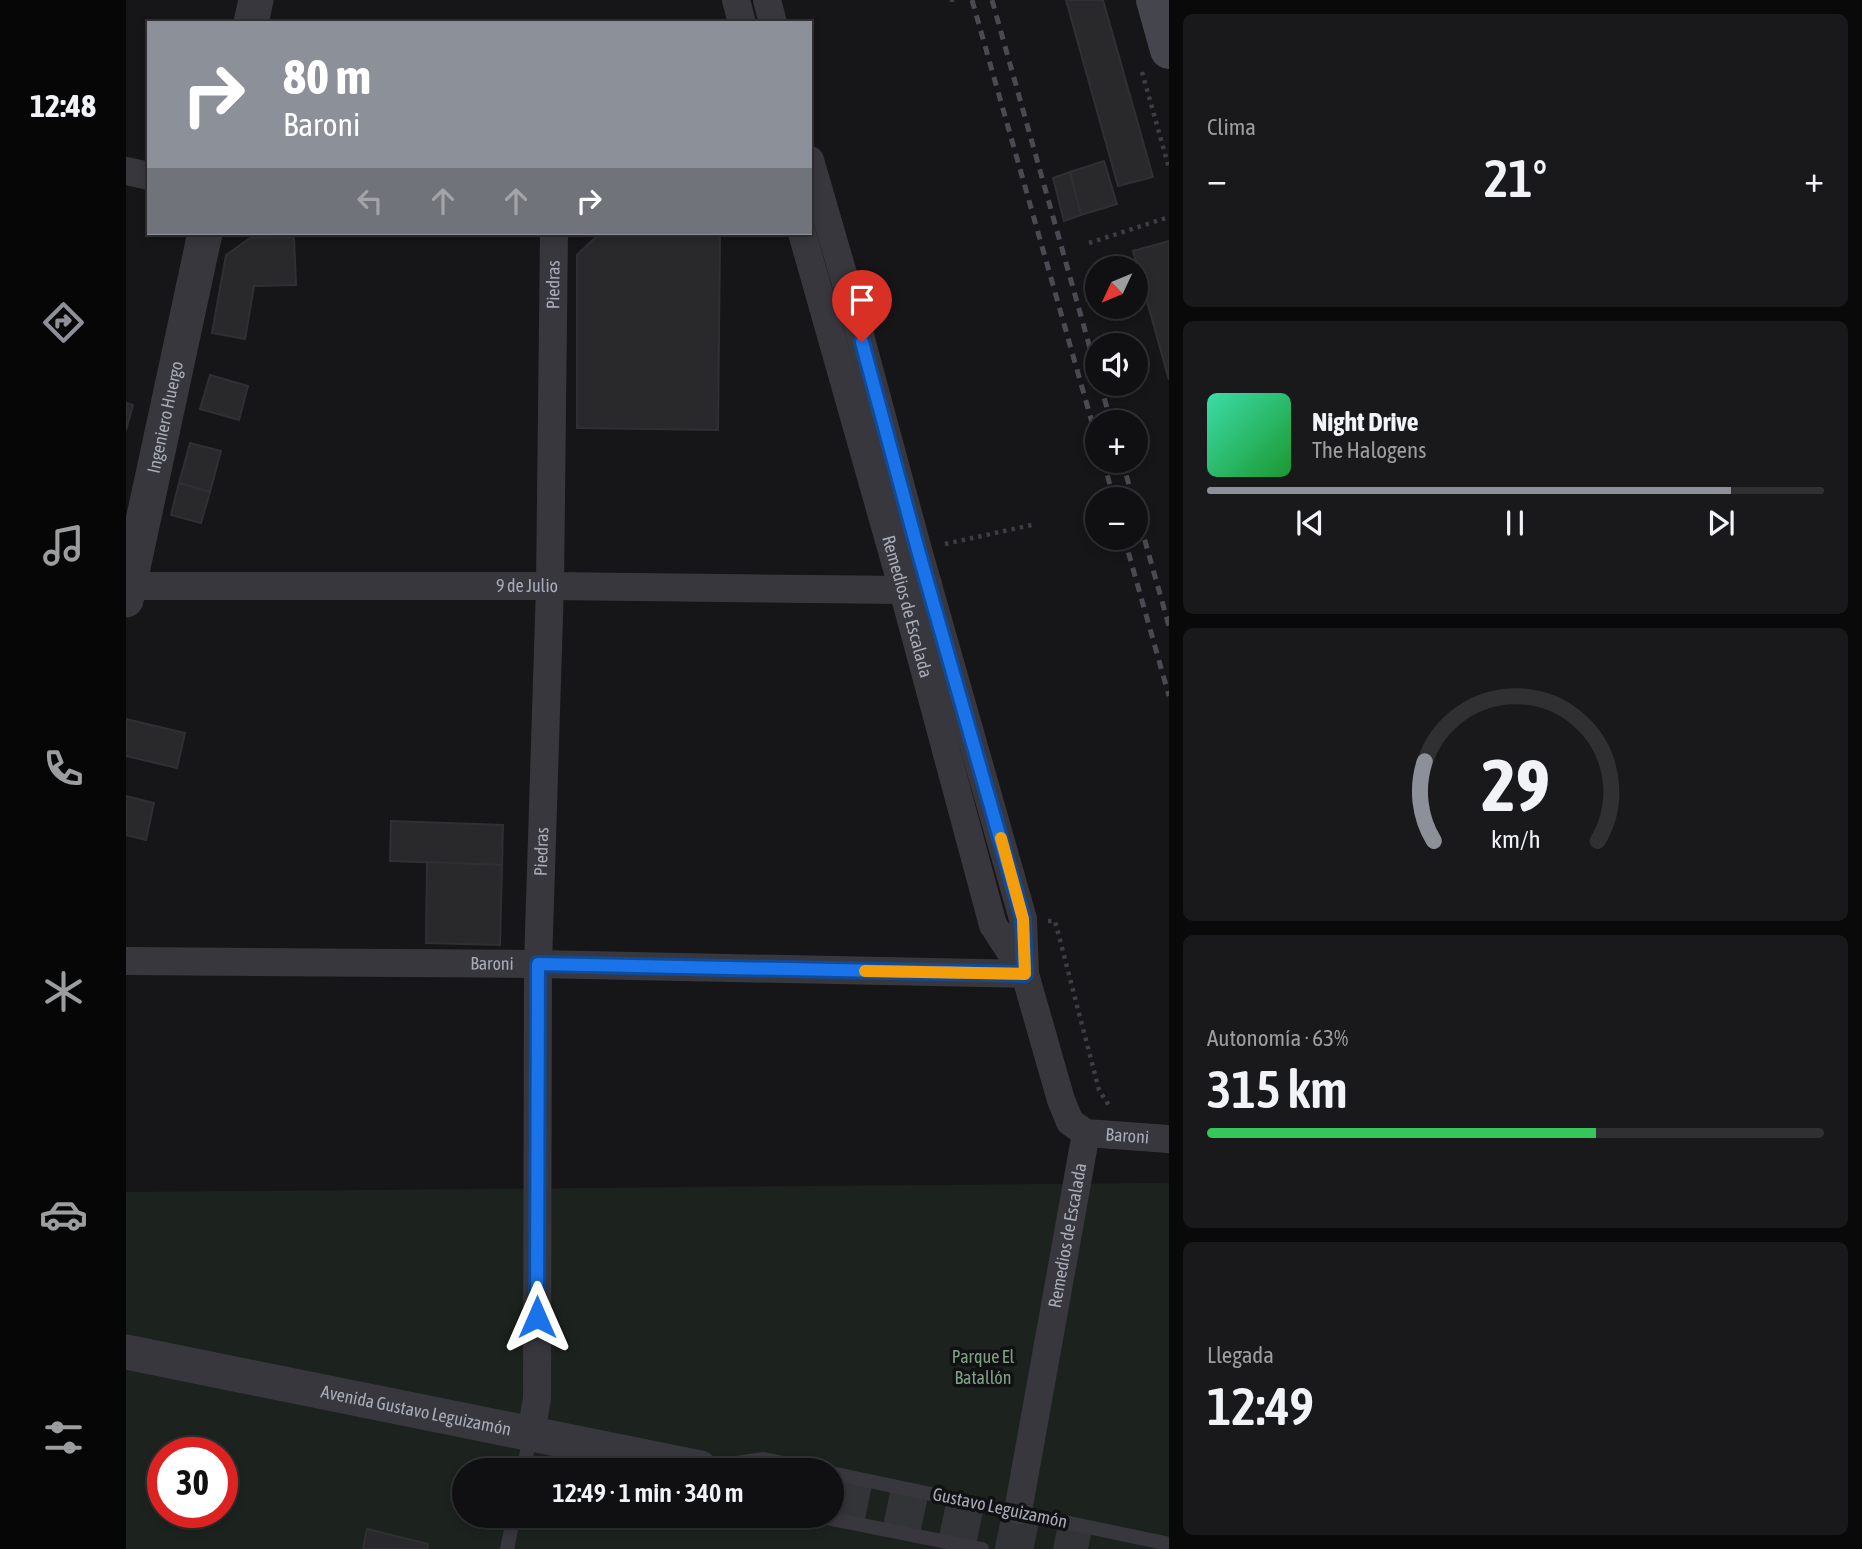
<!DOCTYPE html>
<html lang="es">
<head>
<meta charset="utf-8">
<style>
  :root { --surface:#101012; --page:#19191b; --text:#f1f3f6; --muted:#9c9d9f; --line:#303032; --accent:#8c9099 }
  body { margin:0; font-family:"Asap Condensed",sans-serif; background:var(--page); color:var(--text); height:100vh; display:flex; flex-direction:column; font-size:26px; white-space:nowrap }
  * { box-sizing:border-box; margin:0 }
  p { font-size:23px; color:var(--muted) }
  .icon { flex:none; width:38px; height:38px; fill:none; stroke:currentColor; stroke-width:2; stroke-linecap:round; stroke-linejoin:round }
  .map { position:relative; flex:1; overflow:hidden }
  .sheet { display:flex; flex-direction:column; gap:14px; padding:14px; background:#09090a; width:693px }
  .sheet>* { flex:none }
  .top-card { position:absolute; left:21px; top:21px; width:665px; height:214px; border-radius:0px; box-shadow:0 4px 10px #0003,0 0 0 2px var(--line); background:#8c9099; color:#fff; overflow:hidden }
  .needle { width:46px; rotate:226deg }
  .fabs { position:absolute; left:959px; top:256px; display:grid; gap:14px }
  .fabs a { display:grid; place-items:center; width:63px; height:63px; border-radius:50%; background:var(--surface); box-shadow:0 4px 10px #0003,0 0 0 2px var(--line); font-size:35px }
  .speed { position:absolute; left:21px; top:1437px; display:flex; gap:14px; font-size:35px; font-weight:700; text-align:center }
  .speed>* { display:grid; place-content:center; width:91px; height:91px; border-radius:50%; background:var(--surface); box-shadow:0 4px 10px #0003,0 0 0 2px var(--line); line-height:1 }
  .speed .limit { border:10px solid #d22; background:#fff; color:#111 }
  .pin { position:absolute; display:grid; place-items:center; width:60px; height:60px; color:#fff; margin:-72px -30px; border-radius:50% 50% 50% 0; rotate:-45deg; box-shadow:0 0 7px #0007 }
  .pin .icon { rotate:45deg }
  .me { position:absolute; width:77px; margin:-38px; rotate:0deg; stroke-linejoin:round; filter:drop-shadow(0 0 5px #0008) }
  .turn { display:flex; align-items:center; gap:24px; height:147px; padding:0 21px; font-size:32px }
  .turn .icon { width:91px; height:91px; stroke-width:2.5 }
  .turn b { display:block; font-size:49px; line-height:60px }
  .lanes { display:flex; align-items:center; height:66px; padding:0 21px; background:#0003; justify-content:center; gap:35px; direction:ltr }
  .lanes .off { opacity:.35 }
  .big { font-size:52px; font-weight:600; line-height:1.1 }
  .sheet .tile { flex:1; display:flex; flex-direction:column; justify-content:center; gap:10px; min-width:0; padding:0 24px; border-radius:10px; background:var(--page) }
  .sheet .dial { align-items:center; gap:0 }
  .dial svg { height:182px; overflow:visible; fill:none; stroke:var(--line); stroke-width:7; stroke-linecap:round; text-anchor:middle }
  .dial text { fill:var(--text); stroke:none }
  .song { display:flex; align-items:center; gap:21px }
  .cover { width:84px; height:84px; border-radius:10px; background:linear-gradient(135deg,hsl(160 70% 55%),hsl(130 70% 35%)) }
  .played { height:7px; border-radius:4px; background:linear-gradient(90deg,var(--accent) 85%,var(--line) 85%) }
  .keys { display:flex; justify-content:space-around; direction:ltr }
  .heat { display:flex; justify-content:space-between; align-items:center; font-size:38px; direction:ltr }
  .charge { height:10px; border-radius:5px; background:linear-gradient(90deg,#34c759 63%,var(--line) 0) }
  .trip { position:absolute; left:326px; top:1458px; width:392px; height:70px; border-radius:35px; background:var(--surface); box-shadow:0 4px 10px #0003,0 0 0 2px var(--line); font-weight:600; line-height:70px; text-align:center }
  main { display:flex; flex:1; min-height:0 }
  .menu { display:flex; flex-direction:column; width:126px; justify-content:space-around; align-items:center; background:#060607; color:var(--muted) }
  .menu .icon { width:49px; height:49px }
  .menu .active { color:var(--accent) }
  .menu b { font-size:32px; color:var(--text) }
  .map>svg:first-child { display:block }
</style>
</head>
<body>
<main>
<nav class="menu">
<b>12:48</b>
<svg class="icon active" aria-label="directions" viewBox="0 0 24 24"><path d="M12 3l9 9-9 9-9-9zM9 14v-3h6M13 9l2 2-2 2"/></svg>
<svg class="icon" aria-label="music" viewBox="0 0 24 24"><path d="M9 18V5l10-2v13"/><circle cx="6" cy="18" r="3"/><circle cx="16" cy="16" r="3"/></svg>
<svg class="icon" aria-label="phone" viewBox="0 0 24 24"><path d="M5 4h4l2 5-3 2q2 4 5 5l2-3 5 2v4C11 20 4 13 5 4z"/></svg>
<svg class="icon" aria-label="climate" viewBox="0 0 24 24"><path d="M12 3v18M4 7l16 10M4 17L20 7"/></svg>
<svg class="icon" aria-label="car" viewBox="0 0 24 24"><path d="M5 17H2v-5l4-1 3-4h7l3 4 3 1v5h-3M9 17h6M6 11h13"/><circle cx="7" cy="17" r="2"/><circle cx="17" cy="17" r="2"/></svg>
<svg class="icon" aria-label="filters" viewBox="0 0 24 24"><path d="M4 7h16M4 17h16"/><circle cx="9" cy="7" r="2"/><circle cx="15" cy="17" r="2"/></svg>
</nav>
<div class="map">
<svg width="1043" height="1549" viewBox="0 0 1043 1549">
  <rect width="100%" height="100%" fill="#161618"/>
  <!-- green -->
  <path fill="#1c231e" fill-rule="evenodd" d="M1043,1183V1549H0V1192ZM37,1452H96V1512H37ZM338,1470H705V1516H338Z"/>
  <!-- building -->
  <g fill="#29292c" stroke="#303034" stroke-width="2">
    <path d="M940,0H977L1027,177L992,186Z"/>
    <path d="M978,161L991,204L955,215L944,172Z"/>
    <path d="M944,172L955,215L938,221L927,178Z"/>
    <path d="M473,234L594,235L592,430L451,428V255Z"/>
    <path d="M168,237L170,285L128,286L119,339L86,333L100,255L124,238Z"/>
    <path d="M1043,241V380L1007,251Z"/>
    <path d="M84,375L122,386L113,420L74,409Z"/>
    <path d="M0,403L7,405L0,430Z"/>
    <path d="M64,443L95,451L84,492L53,483Z"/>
    <path d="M53,483L84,492L75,523L45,515Z"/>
    <path d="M0,719L59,733L51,768L0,756Z"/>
    <path d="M0,796L28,803L20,840L0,835Z"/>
    <path d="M265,821L377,825L376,865L264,861Z"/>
    <path d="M301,862L376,865L374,945L300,943Z"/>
    <path d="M241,1529L302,1544L301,1549H237Z"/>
  </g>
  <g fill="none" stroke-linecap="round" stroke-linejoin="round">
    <!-- secondary-tunnel -->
    <path stroke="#333438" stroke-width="38" stroke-dasharray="38 19" stroke-linecap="butt" d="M705,1496L962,1549"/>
    <!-- path -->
    <g stroke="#3d3e44" stroke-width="4.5" stroke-dasharray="3.5 5" stroke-linecap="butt">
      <path d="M826,0V2"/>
      <path d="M1016,72L1043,168"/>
      <path d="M963,243L1043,217"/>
      <path d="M819,544L910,524"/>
      <path d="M922,921H929L973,1090L984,1107"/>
    </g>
    <!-- service -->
    <g stroke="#37373d" stroke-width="14">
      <path d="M574,1468L638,1459L691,1470"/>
      <path d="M397,1470L405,1434"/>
      <path d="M705,1473L1043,1544"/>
      <path d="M691,1516L856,1549"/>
      <path d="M381,1549L388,1516"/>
    </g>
    <!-- minor -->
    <g stroke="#37373d" stroke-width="28">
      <path d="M610,0L616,23"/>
      <path d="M641,0L647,23"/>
      <path id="s1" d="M684,160L722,291L792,550L897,919L899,974L935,1100L944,1122L960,1133L1043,1139"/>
      <path d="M0,171L23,176"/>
      <path id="s2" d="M676,233L777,590L867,925L899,974"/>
      <path id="s3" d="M0,586H424L777,590L802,584"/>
      <path id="s4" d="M0,961L412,964L899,974"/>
      <path id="s5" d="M405,1434L411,1398L412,964L424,586L428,233"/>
      <path id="s6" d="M892,1511L960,1133"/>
    </g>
    <!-- tertiary -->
    <g stroke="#37373d" stroke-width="35">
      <path d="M125,23L130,0"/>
      <path id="s7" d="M0,600L79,233"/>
      <path id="s8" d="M0,1352L574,1468"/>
    </g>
    <!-- secondary -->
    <path stroke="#45464d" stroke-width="38" d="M1029,0L1043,50"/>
    <!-- rail -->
    <g stroke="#4a4b52" stroke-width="5" stroke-dasharray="9 7" stroke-linecap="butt">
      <path d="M846,0L971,440"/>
      <path d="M866,0L971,373"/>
      <path d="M974,383L985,422"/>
      <path d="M977,460L988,499"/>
      <path d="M996,460L1007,499"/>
      <path d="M1010,509L1043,626"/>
      <path d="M998,537L1043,696"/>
    </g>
  </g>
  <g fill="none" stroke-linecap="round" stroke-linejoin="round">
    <!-- route casing -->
    <g stroke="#114b97" stroke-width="18">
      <path id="route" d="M411,1317L412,964L899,974L897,919L792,550L736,342"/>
    </g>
    <!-- route -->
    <use href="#route" stroke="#1a73e8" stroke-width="12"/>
    <!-- slow -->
    <path stroke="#f59e0b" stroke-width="12" d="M739,971L899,974L897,919L875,838"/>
  </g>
  <g text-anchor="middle" stroke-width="7" stroke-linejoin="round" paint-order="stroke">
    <!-- street labels -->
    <g font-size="18" fill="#a8abb8" stroke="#111113">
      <text dy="6" stroke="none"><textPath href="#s5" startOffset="1150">Piedras</textPath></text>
      <text dy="6" stroke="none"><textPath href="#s7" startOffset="187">Ingeniero Huergo</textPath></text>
      <text dy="6" stroke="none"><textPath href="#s3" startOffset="401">9 de Julio</textPath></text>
      <text dy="6" stroke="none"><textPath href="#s2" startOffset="388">Remedios de Escalada</textPath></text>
      <text dy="6" stroke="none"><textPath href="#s5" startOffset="583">Piedras</textPath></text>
      <text dy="6" stroke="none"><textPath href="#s4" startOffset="366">Baroni</textPath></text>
      <text dy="6" stroke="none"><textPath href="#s1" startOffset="1059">Baroni</textPath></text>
      <text dy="6" stroke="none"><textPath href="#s6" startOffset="280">Remedios de Escalada</textPath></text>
      <text dy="6" stroke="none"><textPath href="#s8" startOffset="296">Avenida Gustavo Leguizamón</textPath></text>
      <text transform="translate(874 1508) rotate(12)" y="6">Gustavo Leguizamón</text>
    </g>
    <!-- park labels -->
    <g font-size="18" fill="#7fa385" stroke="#111113">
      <text x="857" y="1363">Parque El<tspan x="857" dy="21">Batallón</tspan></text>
    </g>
  </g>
</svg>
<div class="fabs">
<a><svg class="needle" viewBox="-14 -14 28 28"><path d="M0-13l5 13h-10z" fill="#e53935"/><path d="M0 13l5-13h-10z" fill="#9c9d9f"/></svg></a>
<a><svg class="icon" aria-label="sound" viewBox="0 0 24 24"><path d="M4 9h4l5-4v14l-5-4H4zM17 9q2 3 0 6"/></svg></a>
<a>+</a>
<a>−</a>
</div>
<div class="speed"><div class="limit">30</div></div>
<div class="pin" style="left:736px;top:342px;background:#d93025"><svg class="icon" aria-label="arrive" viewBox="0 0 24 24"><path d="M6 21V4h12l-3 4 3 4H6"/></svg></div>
<svg class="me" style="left:411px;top:1317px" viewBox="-20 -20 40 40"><path d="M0-17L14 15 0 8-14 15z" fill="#1a73e8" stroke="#fff" stroke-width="4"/></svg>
<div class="trip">12:49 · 1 min · 340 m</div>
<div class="top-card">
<div class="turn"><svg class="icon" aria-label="right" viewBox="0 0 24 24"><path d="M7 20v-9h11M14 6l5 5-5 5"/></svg><div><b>80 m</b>Baroni</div></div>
<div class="lanes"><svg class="icon off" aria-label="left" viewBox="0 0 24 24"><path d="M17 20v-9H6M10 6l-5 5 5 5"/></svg><svg class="icon off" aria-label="ahead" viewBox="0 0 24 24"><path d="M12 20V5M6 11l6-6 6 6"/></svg><svg class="icon off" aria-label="ahead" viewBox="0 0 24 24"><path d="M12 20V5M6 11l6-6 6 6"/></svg><svg class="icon" aria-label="right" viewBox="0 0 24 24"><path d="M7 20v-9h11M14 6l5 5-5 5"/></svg></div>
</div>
</div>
<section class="sheet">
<div class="tile"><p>Clima</p>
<div class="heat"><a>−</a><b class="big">21°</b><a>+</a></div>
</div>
<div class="tile">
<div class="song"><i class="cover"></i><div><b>Night Drive</b><p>The Halogens</p></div></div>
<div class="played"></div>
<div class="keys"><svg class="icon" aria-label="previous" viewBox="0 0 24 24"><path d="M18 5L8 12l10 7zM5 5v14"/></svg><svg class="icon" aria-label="pause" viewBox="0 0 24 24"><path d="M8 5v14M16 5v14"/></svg><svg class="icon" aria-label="next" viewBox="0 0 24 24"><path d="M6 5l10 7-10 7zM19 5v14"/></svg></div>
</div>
<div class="tile dial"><svg viewBox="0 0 100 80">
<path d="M14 69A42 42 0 1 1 86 69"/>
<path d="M14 69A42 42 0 0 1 10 34" stroke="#8c9099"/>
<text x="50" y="56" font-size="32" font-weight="700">29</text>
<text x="50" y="72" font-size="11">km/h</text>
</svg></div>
<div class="tile"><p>Autonomía · 63%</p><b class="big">315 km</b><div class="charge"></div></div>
<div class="tile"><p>Llegada</p><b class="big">12:49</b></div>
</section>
</main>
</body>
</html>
